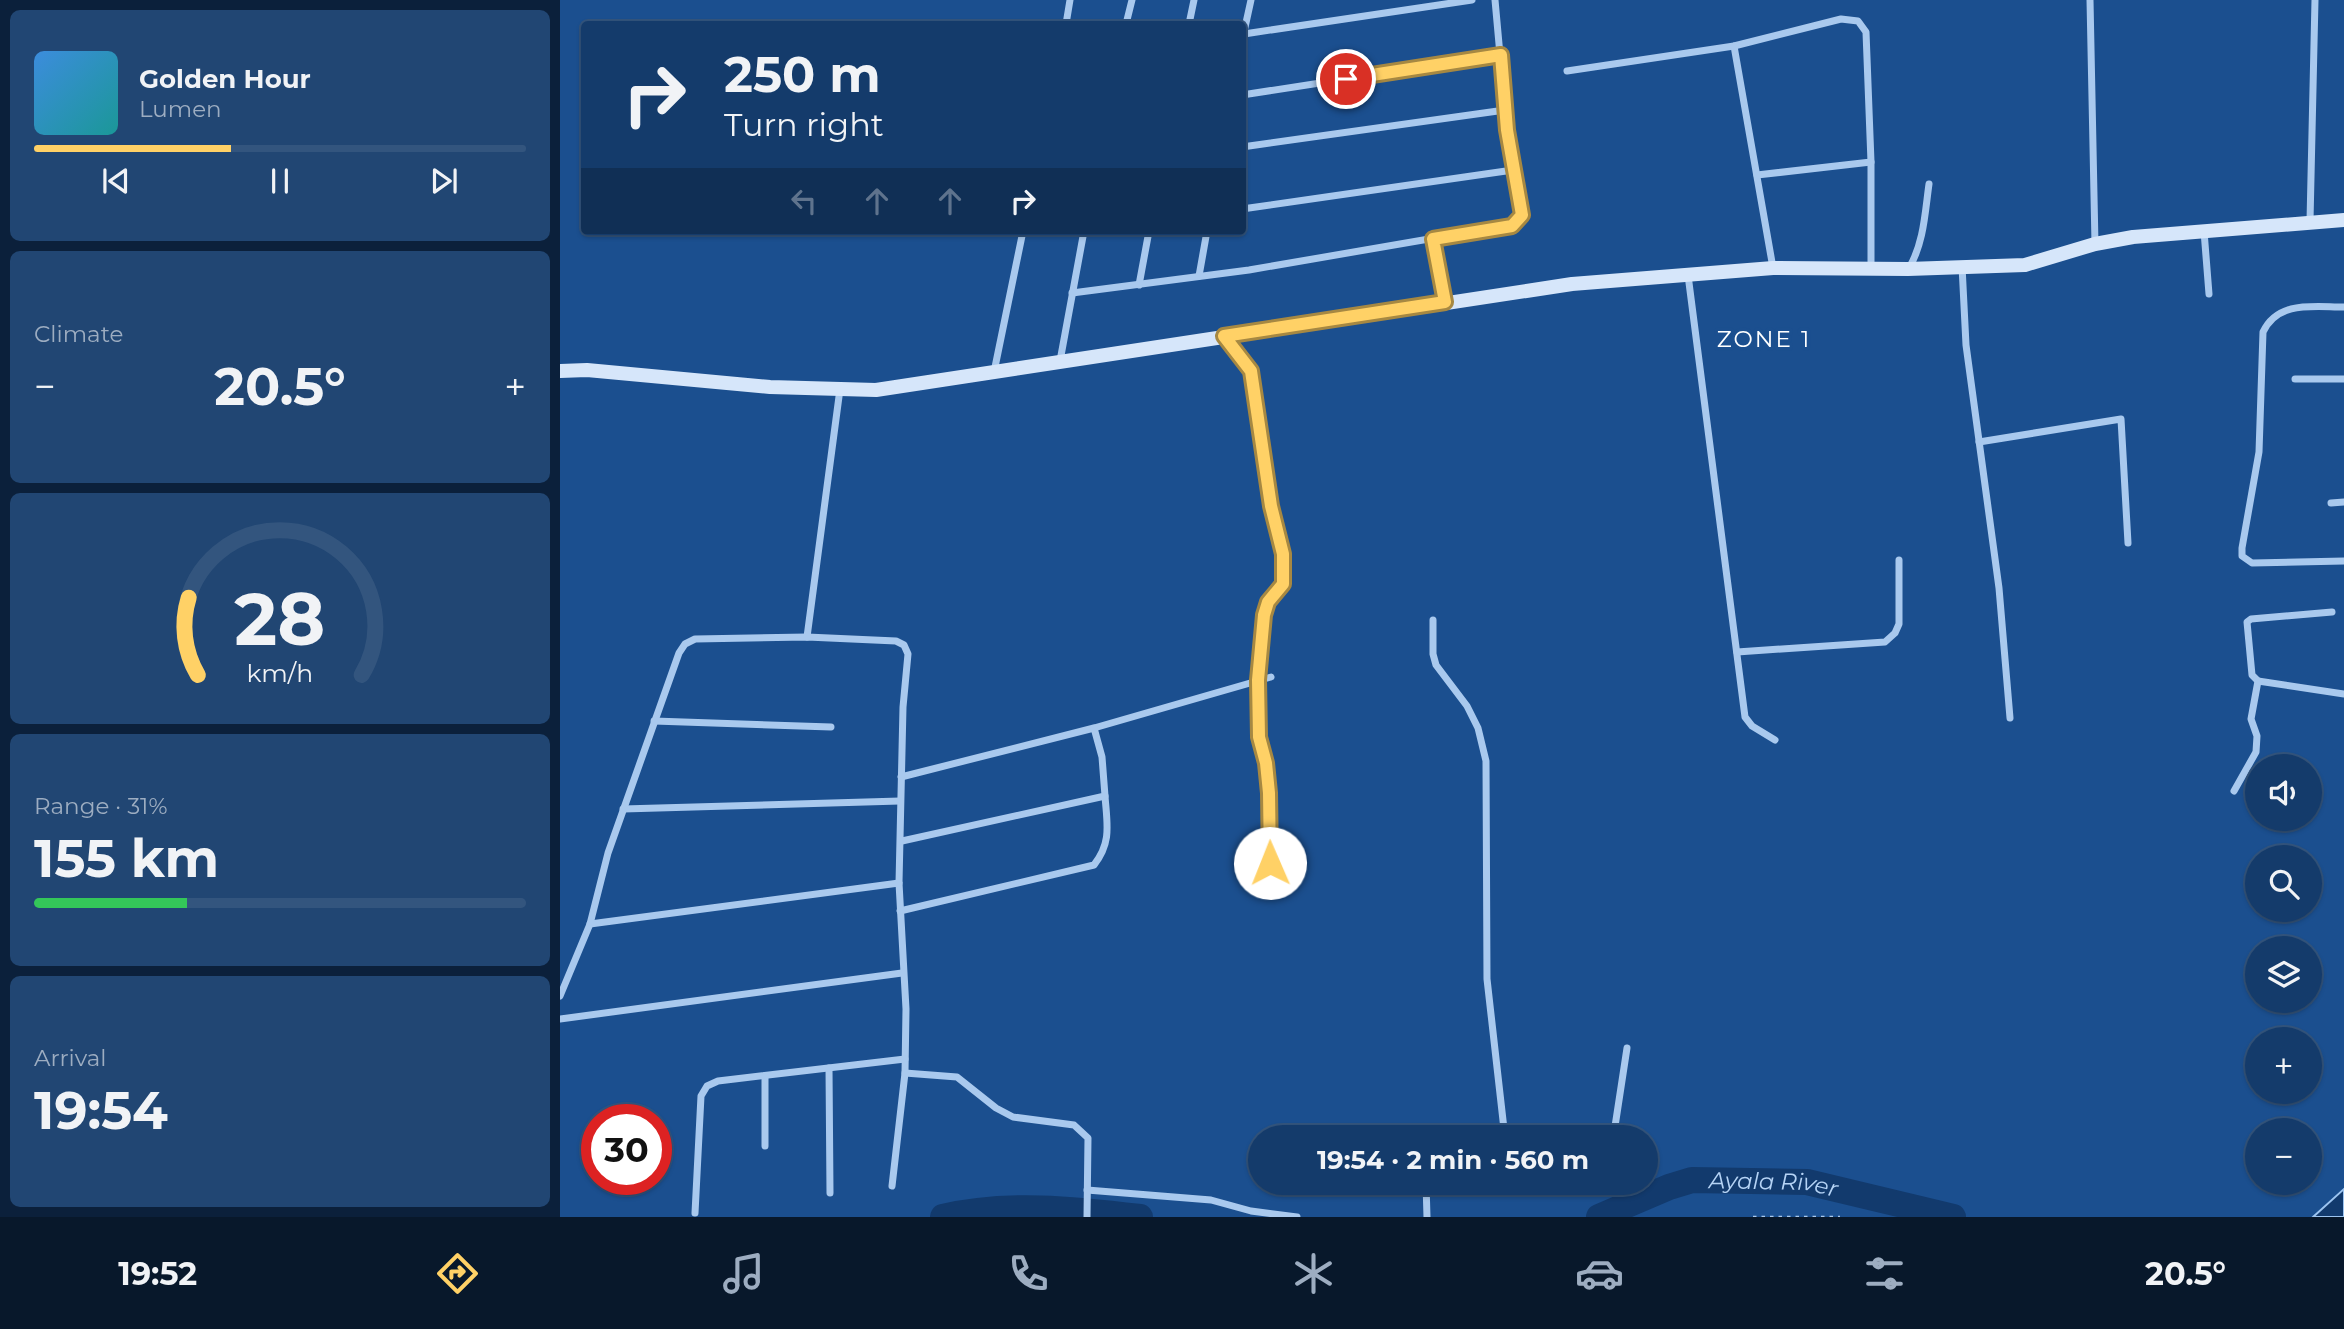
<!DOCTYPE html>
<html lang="en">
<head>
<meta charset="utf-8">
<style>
  :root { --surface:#143b6b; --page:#214673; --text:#f1f3f6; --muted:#9dadc1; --line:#33557e; --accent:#ffd166 }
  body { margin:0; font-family:Montserrat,sans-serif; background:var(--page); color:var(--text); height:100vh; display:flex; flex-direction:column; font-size:26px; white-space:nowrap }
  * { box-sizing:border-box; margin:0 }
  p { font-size:23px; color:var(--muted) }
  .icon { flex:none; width:38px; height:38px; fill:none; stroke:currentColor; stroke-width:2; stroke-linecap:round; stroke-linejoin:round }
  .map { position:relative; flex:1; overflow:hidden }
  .drawer { display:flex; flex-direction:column; gap:10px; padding:10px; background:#0b203b; width:560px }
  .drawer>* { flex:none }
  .top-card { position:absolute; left:21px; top:21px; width:665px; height:214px; border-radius:7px; box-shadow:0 2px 5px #0004,0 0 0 2px var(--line); background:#143b6b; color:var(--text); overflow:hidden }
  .tools { position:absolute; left:1685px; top:754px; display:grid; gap:14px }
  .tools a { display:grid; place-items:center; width:77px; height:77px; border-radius:50%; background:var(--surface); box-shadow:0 2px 5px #0004,0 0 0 2px var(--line); font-size:35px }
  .speed { position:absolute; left:21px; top:1104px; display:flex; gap:14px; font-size:35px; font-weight:700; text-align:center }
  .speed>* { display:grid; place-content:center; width:91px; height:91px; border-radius:50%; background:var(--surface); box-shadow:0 2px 5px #0004,0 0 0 2px var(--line); line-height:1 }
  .speed .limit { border:10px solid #d22; background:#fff; color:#111 }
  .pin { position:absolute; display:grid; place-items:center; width:60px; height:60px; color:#fff; margin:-30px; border:4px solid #fff; border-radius:50%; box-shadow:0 2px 7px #0007 }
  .me { position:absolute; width:77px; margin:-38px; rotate:359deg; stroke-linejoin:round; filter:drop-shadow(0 0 5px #0008) }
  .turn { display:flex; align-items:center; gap:24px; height:147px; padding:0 28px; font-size:32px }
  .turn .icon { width:91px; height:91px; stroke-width:2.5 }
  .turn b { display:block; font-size:49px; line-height:60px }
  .lanes { display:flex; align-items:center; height:66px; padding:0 28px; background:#0003; justify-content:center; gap:35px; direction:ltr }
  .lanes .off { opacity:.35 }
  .big { font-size:52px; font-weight:700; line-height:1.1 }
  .drawer .tile { flex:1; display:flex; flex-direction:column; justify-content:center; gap:10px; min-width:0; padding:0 24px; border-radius:10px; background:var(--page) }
  .drawer .dial { align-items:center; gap:0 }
  .dial svg { height:182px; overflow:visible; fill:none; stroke:var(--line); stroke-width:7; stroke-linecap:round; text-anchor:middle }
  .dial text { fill:var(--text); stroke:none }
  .song { display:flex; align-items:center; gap:21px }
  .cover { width:84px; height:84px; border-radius:10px; background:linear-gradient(135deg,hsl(210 70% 55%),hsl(180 70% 35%)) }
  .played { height:7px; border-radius:4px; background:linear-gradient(90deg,var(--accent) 40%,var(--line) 40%) }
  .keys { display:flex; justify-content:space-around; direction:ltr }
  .heat { display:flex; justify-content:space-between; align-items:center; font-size:38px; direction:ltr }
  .charge { height:10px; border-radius:5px; background:linear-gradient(90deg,#34c759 31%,var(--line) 0) }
  .trip { position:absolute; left:688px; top:1125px; width:410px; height:70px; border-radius:35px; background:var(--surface); box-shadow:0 2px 5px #0004,0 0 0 2px var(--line); font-weight:700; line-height:70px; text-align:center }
  .tab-bar { display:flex; height:112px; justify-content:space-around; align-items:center; background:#08182b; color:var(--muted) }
  .tab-bar .icon { width:49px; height:49px }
  .tab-bar .current { color:var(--accent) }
  .tab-bar b { font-size:32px; color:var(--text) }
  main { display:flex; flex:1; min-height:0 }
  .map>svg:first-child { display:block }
</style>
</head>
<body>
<main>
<section class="drawer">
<div class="tile">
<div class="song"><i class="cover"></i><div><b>Golden Hour</b><p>Lumen</p></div></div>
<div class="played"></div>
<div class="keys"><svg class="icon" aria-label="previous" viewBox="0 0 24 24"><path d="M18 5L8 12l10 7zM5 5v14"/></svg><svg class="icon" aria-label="pause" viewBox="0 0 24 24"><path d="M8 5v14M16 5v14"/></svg><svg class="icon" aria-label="next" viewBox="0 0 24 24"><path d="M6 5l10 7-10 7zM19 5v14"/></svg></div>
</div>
<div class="tile"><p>Climate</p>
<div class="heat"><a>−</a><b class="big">20.5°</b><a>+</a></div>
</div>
<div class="tile dial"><svg viewBox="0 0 100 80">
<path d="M14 69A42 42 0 1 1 86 69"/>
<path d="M14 69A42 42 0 0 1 10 35" stroke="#ffd166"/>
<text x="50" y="56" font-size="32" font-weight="700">28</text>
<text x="50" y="72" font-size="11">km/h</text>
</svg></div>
<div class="tile"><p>Range · 31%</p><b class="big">155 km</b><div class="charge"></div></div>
<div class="tile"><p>Arrival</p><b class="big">19:54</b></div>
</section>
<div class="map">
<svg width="1784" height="1217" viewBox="0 0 1784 1217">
  <rect width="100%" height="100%" fill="#1b4f8f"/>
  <!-- water -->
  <path fill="#123a6d" stroke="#9cc4f0" stroke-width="2" d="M1784,1189V1217H1753Z"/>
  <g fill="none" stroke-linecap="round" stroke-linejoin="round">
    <!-- river -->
    <g stroke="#123a6d" stroke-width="26">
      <path d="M383,1217C445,1202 516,1209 580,1217"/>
      <path id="s1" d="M1039,1217L1109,1187L1132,1180L1247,1182L1393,1217"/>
    </g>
    <!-- path -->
    <path stroke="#a9c9ee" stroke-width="2.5" stroke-dasharray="3.5 5" stroke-linecap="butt" d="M1193,1217H1280"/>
    <!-- street -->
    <g stroke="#a9c9ee" stroke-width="7">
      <path d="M1530,0L1535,244"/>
      <path d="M506,24L510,0"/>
      <path d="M566,24L572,0"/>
      <path d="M629,24L634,0"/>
      <path d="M684,34L912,0"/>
      <path d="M682,41L691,0"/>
      <path d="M1174,46L1213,268"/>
      <path d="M1007,71L1174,46L1281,19L1298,21L1306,32L1311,162V267"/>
      <path d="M682,95L941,55"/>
      <path d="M682,147L945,110"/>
      <path d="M1197,175L1311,162"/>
      <path d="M682,209L953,170"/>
      <path d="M1750,221L1755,0"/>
      <path d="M1644,231L1649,294"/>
      <path d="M873,239L885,301"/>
      <path d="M1402,266L1406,345L1439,588L1450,718"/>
      <path d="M1349,268C1364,243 1365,212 1369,184"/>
      <path d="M1128,275L1185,717L1192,726L1215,740"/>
      <path d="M639,276L647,231"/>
      <path d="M579,285L589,231"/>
      <path d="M512,293L689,270L956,224L962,215L945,110L935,0"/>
      <path d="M1784,307C1754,307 1718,300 1703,332L1699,452L1682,548V556L1692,563L1784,561"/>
      <path d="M665,337L691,371L711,506L723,554V584L708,602L704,615L698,680L699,737L707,763L709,793L710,863"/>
      <path d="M500,361L524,231"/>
      <path d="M434,372L463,231"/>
      <path d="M1735,379H1784"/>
      <path d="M1419,442L1561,419L1568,543"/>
      <path d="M1771,503L1784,502"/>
      <path d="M873,620V654L876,665L907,706L918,728L926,761L927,979L945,1138"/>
      <path d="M247,637L280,389"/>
      <path d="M1177,652L1325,642L1335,633L1339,624V560"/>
      <path d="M1698,681L1784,694"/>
      <path d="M94,721L271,727"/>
      <path d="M341,777L534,728L711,677"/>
      <path d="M1674,791L1696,752L1697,736L1691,719L1698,681L1692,675L1687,622L1691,619L1772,612"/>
      <path d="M63,809L340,801"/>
      <path d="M342,841L545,796L542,757L534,728"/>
      <path d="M340,911L534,865C552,842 547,824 545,796"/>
      <path d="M30,924L339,883"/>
      <path d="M0,996L30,924L48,853L119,653L125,644L135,639L247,637L336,641L344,645L348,654L343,707L339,883L346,1009L345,1073L332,1186"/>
      <path d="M0,1019L342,973"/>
      <path d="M269,1068L270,1193"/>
      <path d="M345,1073L397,1077L436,1108L453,1117L514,1125L528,1138L527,1217"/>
      <path d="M205,1076V1146"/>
      <path d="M1040,1138L1054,1133L1067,1048"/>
      <path d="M866,1183L867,1217"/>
      <path d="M527,1190L651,1200L691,1211L737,1217"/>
      <path d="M135,1213L141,1096L147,1086L158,1081L345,1059"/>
    </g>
    <!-- secondary -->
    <path stroke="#d6e6fa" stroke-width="14" d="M0,371L27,370L210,387L316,390L1012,284L1213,268L1348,269L1465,265L1535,244L1573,237L1784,220"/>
  </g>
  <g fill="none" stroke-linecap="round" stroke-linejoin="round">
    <!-- route casing -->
    <g stroke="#a68842" stroke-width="18">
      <path id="route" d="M710,863L709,793L706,763L699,737L698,680L704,615L708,602L723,584V554L711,506L691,371L664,336L885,302L873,239L952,226L962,215L947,130L941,55L786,79"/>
    </g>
    <!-- route -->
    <use href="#route" stroke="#ffd166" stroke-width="12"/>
  </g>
  <g text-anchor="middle" stroke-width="7" stroke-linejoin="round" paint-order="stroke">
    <!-- neighbourhood labels -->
    <g font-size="23" letter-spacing="2" fill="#fff" stroke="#1b4f8f">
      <text x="1204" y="347">ZONE 1</text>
    </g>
    <!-- water labels -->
    <g font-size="23" font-style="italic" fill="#b5d3f5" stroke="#1b4f8f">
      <text dy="8" stroke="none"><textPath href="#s1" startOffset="182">Ayala River</textPath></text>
    </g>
  </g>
</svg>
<div class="tools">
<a><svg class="icon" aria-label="sound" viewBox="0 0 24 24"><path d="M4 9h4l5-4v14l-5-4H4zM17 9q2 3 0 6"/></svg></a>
<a><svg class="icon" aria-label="search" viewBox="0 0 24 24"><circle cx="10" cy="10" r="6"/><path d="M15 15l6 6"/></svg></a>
<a><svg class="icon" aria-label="layers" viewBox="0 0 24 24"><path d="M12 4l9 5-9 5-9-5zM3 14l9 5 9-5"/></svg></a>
<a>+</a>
<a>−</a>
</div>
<div class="speed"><div class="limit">30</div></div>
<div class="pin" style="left:786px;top:79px;background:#d93025"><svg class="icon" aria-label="arrive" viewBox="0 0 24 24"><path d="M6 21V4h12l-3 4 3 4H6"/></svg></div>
<svg class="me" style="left:710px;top:863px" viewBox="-20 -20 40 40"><circle r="19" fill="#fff"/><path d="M0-13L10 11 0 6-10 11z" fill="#ffd166"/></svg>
<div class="trip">19:54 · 2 min · 560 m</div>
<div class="top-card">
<div class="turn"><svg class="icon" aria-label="right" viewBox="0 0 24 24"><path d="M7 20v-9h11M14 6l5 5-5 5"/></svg><div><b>250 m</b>Turn right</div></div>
<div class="lanes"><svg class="icon off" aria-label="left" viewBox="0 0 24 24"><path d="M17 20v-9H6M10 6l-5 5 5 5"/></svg><svg class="icon off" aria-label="ahead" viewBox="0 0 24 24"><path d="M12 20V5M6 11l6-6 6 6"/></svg><svg class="icon off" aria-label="ahead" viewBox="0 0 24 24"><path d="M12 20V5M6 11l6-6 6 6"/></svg><svg class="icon" aria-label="right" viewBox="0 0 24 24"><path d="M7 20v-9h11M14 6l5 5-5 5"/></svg></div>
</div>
</div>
</main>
<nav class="tab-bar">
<b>19:52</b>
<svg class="icon current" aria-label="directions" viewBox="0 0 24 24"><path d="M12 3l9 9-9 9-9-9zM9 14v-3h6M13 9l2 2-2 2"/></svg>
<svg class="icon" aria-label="music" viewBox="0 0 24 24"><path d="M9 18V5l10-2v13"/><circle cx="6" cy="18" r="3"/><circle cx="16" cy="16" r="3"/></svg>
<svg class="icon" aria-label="phone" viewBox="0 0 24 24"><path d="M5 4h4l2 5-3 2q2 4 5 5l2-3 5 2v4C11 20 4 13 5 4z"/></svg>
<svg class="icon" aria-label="climate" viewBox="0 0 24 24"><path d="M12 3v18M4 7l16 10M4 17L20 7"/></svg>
<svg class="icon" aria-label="car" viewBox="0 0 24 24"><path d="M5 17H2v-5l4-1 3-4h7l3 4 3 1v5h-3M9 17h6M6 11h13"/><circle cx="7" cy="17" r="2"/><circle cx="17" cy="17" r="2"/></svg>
<svg class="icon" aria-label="filters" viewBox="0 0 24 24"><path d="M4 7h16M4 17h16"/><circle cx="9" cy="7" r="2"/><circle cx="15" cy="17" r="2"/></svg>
<b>20.5°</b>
</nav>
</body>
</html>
